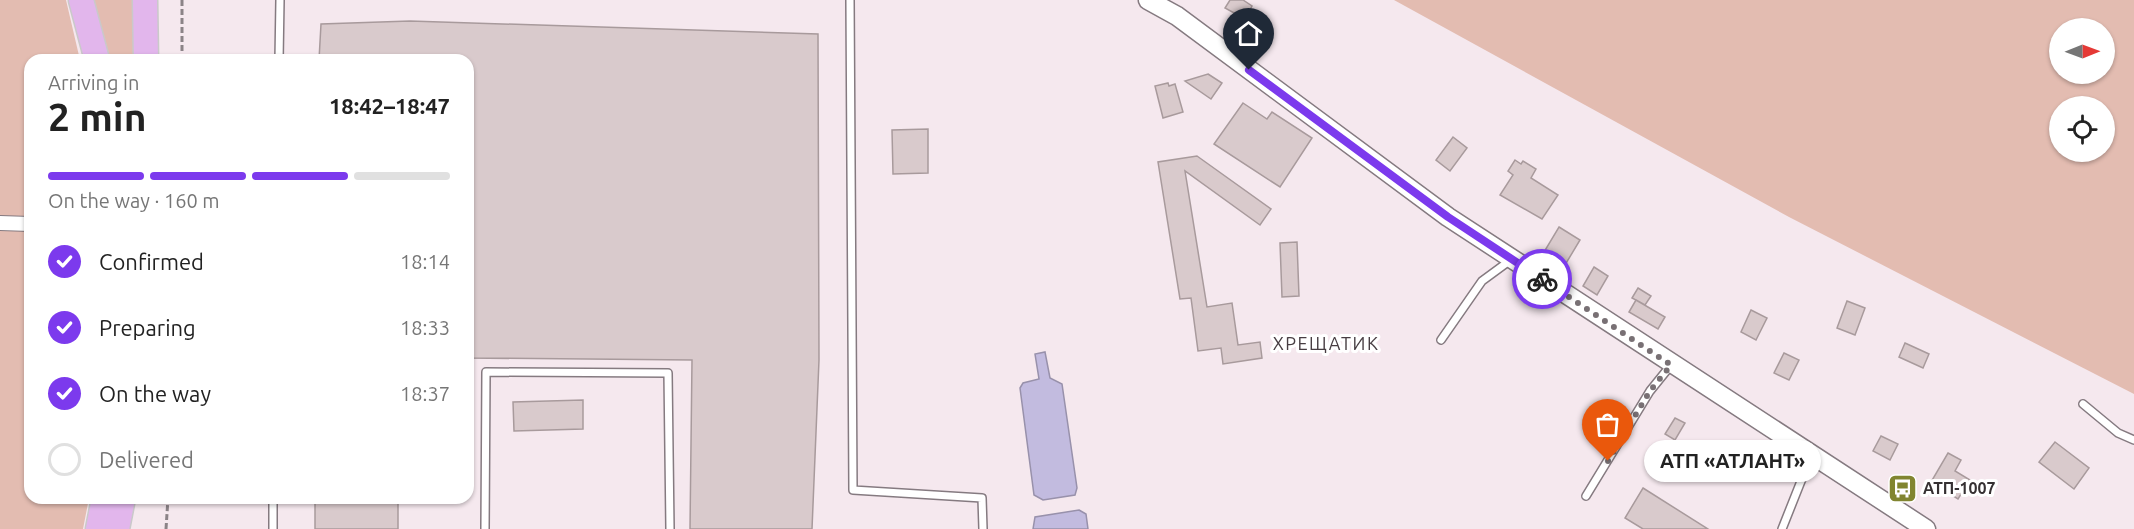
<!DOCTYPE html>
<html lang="en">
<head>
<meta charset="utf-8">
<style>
  body { margin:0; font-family:Ubuntu,sans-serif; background:#f2f2f2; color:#222; height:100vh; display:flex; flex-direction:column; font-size:22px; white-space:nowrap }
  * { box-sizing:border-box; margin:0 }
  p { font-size:20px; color:#767676 }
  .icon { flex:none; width:33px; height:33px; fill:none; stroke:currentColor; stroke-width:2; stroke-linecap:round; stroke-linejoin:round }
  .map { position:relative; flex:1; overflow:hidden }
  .panel { position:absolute; left:24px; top:54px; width:450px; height:450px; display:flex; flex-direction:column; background:#fff; border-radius:18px; box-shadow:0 2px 4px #0004 }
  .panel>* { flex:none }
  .needle { width:39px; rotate:89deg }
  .fabs { position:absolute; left:2049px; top:18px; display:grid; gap:12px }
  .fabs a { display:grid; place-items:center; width:66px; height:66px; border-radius:50%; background:#fff; box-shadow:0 2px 4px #0004; font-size:30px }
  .pin { position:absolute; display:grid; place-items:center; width:51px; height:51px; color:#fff; margin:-62px -26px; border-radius:50% 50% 50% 0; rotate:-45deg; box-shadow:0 0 6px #0007 }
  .pin .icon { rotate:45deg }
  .courier { position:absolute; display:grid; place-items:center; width:60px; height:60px; margin:-30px; border:4px solid #7c3aed; border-radius:50%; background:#fff; color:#222; box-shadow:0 2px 8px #0007 }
  .bubble { position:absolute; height:42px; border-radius:21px; background:#fff; box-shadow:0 2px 4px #0004; font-size:20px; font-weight:600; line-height:42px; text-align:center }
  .summary em { font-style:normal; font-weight:600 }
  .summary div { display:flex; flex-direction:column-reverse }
  .summary { display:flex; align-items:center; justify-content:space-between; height:102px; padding:0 24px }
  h1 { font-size:39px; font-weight:600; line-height:45px }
  .bar { display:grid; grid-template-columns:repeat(4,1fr); gap:9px 6px; align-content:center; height:72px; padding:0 24px }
  .bar i { height:8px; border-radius:4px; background:#e0e0e0 }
  .bar .selected { background:#7c3aed }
  .bar p { grid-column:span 4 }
  ol { padding:0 24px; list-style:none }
  li { display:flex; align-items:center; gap:18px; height:66px }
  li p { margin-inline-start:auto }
  li .icon { padding:6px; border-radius:50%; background:#7c3aed; color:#fff; stroke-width:4 }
  li:last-child { color:#767676 }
  li i { width:33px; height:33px; border:3px solid #e0e0e0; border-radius:50% }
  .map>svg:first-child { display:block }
  .green { fill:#e3bcb1; fill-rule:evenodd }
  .water { fill:#c2bbdf; stroke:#9891ab; stroke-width:1.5 }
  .building { fill:#d9cacc; stroke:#a89a9c; stroke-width:1.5 }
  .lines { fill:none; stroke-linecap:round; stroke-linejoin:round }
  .service-casing { stroke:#857a80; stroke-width:10 }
  .minor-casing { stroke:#857a80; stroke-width:16 }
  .tertiary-casing { stroke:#857a80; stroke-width:21 }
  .trunk-casing { stroke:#cac9ca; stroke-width:27 }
  .path { stroke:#8b8387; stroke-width:3; stroke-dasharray:6 3; stroke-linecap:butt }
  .service { stroke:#fff; stroke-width:7 }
  .minor { stroke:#fff; stroke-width:14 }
  .tertiary { stroke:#fff; stroke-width:18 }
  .trunk { stroke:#e2b6ec; stroke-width:24 }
  .done { stroke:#787074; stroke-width:6; stroke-dasharray:0 10.8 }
  .route { stroke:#7c3aed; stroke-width:8 }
  .labels { text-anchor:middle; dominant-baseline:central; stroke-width:6; stroke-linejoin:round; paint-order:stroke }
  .poi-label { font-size:16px; font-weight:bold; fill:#353032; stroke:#fff; text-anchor:start }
  .neighbourhood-label { font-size:18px; letter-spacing:1.5px; fill:#473d42; stroke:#fff }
</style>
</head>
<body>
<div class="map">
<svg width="2134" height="529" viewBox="0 0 2134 529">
  <rect width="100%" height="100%" fill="#f5e8ee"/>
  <g class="green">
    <polygon points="0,0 66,0 80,60 30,60 30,498 89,498 83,529 0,529"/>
    <polygon points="93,0 133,0 134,60 109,60"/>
    <path d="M 1394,0 L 2134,0 L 2134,394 L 1789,217 ZM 2060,28 L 2104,28 L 2104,74 L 2060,74 ZM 2104,106 L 2104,152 L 2060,152 L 2060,106 Z"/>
  </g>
  <g class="water">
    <polygon points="1045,352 1050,378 1062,384 1077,488 1075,495 1043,500 1034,495 1020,388 1023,383 1039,379 1035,354"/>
    <polygon points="1079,510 1086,514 1088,529 1033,529 1035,517"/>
  </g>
  <g class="building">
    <polygon points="1230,0 1243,0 1252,6 1245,19 1225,8"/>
    <polygon points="410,21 818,34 819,360 812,529 690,529 692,360 468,358 468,60 319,60 321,24"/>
    <polygon points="1208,74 1222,83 1211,99 1185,81"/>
    <polygon points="1168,83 1169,86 1175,84 1183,112 1163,118 1155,86"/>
    <polygon points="1243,103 1267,119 1272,112 1312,138 1280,187 1214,144"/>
    <polygon points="928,129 928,173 893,174 892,130"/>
    <polygon points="1453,137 1467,148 1450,171 1436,160"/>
    <polygon points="1197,156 1271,209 1260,225 1185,171 1207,307 1232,303 1238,345 1260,342 1262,358 1223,364 1221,348 1198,351 1191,298 1180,299 1158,162"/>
    <polygon points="1515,160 1521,164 1523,161 1536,169 1531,178 1558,195 1542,219 1500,195 1513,175 1508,171"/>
    <polygon points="1559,227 1580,240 1565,265 1544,252"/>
    <polygon points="1297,242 1299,296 1282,297 1280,243"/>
    <polygon points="1594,267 1608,276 1597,295 1583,286"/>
    <polygon points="1638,288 1651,296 1645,305 1636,300 1665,317 1658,329 1629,312 1636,300 1632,298"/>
    <polygon points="1847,301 1865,308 1855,335 1837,328"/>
    <polygon points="1751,310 1767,318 1756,340 1741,332"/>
    <polygon points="1905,343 1929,354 1923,368 1899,357"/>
    <polygon points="1784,353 1799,360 1789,380 1774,373"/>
    <polygon points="583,400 583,429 514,431 513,402"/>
    <polygon points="1675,418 1685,423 1675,440 1665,434"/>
    <polygon points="1881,436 1898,444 1890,460 1873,451"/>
    <polygon points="2055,442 2089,468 2074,489 2039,462"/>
    <polygon points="1948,453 1961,460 1955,471 1970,480 1958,499 1931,482"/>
    <polygon points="1643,488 1708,529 1643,529 1625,518"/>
    <rect x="315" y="498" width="83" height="31"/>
  </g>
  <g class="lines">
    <defs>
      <g id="service">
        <polyline points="850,0 853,490 982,498 983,529"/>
        <polyline points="279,60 280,0"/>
        <polyline points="1441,340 1482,281 1512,259"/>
        <polyline points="2083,404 2118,433 2134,440"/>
        <polyline points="1586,496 1650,391 1671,365"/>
        <polyline points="273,529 273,498"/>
        <polyline points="485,529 486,372 668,373 670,529"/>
        <polyline points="1782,529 1811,456"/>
      </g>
      <polyline id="minor" points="0,223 30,224"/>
      <polyline id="tertiary" points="1148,0 1177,16 1448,217 1926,529"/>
      <g id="trunk">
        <polyline points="81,0 97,60"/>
        <polyline points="145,0 146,60"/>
        <polyline points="98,529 104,498"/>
        <polyline points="117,529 123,498"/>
      </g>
    </defs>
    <use href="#service" class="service-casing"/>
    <use href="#minor" class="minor-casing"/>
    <use href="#tertiary" class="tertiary-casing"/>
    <use href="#trunk" class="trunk-casing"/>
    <g class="path">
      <polyline points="182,0 182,60"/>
      <polyline points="166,529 168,498"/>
    </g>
    <use href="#service" class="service"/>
    <use href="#minor" class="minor"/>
    <use href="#tertiary" class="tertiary"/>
    <use href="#trunk" class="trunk"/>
  </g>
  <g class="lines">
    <polyline class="done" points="1542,279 1671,365 1650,391 1608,461"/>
    <polyline class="route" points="1249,70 1448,217 1542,279"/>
  </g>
  <defs>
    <symbol id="bus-square" viewBox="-11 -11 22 22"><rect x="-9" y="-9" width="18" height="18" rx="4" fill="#818530" stroke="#fff"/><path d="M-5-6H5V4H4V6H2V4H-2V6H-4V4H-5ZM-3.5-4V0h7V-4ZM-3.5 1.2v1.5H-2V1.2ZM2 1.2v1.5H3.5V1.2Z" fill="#fff"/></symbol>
  </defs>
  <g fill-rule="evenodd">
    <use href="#bus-square" x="1886" y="472" width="33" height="33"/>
  </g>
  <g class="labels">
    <g class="poi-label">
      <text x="1923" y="488">АТП-1007</text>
    </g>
    <g class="neighbourhood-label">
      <text x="1326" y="343">ХРЕЩАТИК</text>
    </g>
  </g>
</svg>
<div class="fabs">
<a><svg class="needle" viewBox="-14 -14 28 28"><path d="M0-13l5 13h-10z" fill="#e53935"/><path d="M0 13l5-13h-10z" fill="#767676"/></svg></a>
<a><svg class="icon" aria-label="locate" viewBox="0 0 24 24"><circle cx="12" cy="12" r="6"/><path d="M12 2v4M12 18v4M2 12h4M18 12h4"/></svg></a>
</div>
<div class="pin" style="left:1608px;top:461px;background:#ea580c"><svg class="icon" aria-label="bag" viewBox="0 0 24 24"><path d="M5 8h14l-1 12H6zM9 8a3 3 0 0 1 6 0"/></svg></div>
<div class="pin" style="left:1249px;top:70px;background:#1f2937"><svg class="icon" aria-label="home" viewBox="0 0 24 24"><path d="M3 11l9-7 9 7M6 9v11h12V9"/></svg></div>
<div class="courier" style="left:1542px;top:279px"><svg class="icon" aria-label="bike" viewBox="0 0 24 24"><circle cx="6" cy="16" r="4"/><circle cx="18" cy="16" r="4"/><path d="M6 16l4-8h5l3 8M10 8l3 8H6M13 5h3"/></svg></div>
<div class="bubble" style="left:1644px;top:440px;width:177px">АТП «АТЛАНТ»</div>
<section class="panel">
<div class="summary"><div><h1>2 min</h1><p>Arriving in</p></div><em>18:42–18:47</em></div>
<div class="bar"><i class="selected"></i><i class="selected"></i><i class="selected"></i><i></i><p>On the way · 160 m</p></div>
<ol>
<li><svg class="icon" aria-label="check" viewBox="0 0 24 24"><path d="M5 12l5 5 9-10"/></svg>Confirmed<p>18:14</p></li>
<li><svg class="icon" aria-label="check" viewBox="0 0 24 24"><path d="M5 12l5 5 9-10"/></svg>Preparing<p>18:33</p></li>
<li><svg class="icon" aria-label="check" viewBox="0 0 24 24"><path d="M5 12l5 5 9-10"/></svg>On the way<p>18:37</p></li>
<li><i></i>Delivered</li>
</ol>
</section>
</div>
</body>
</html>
